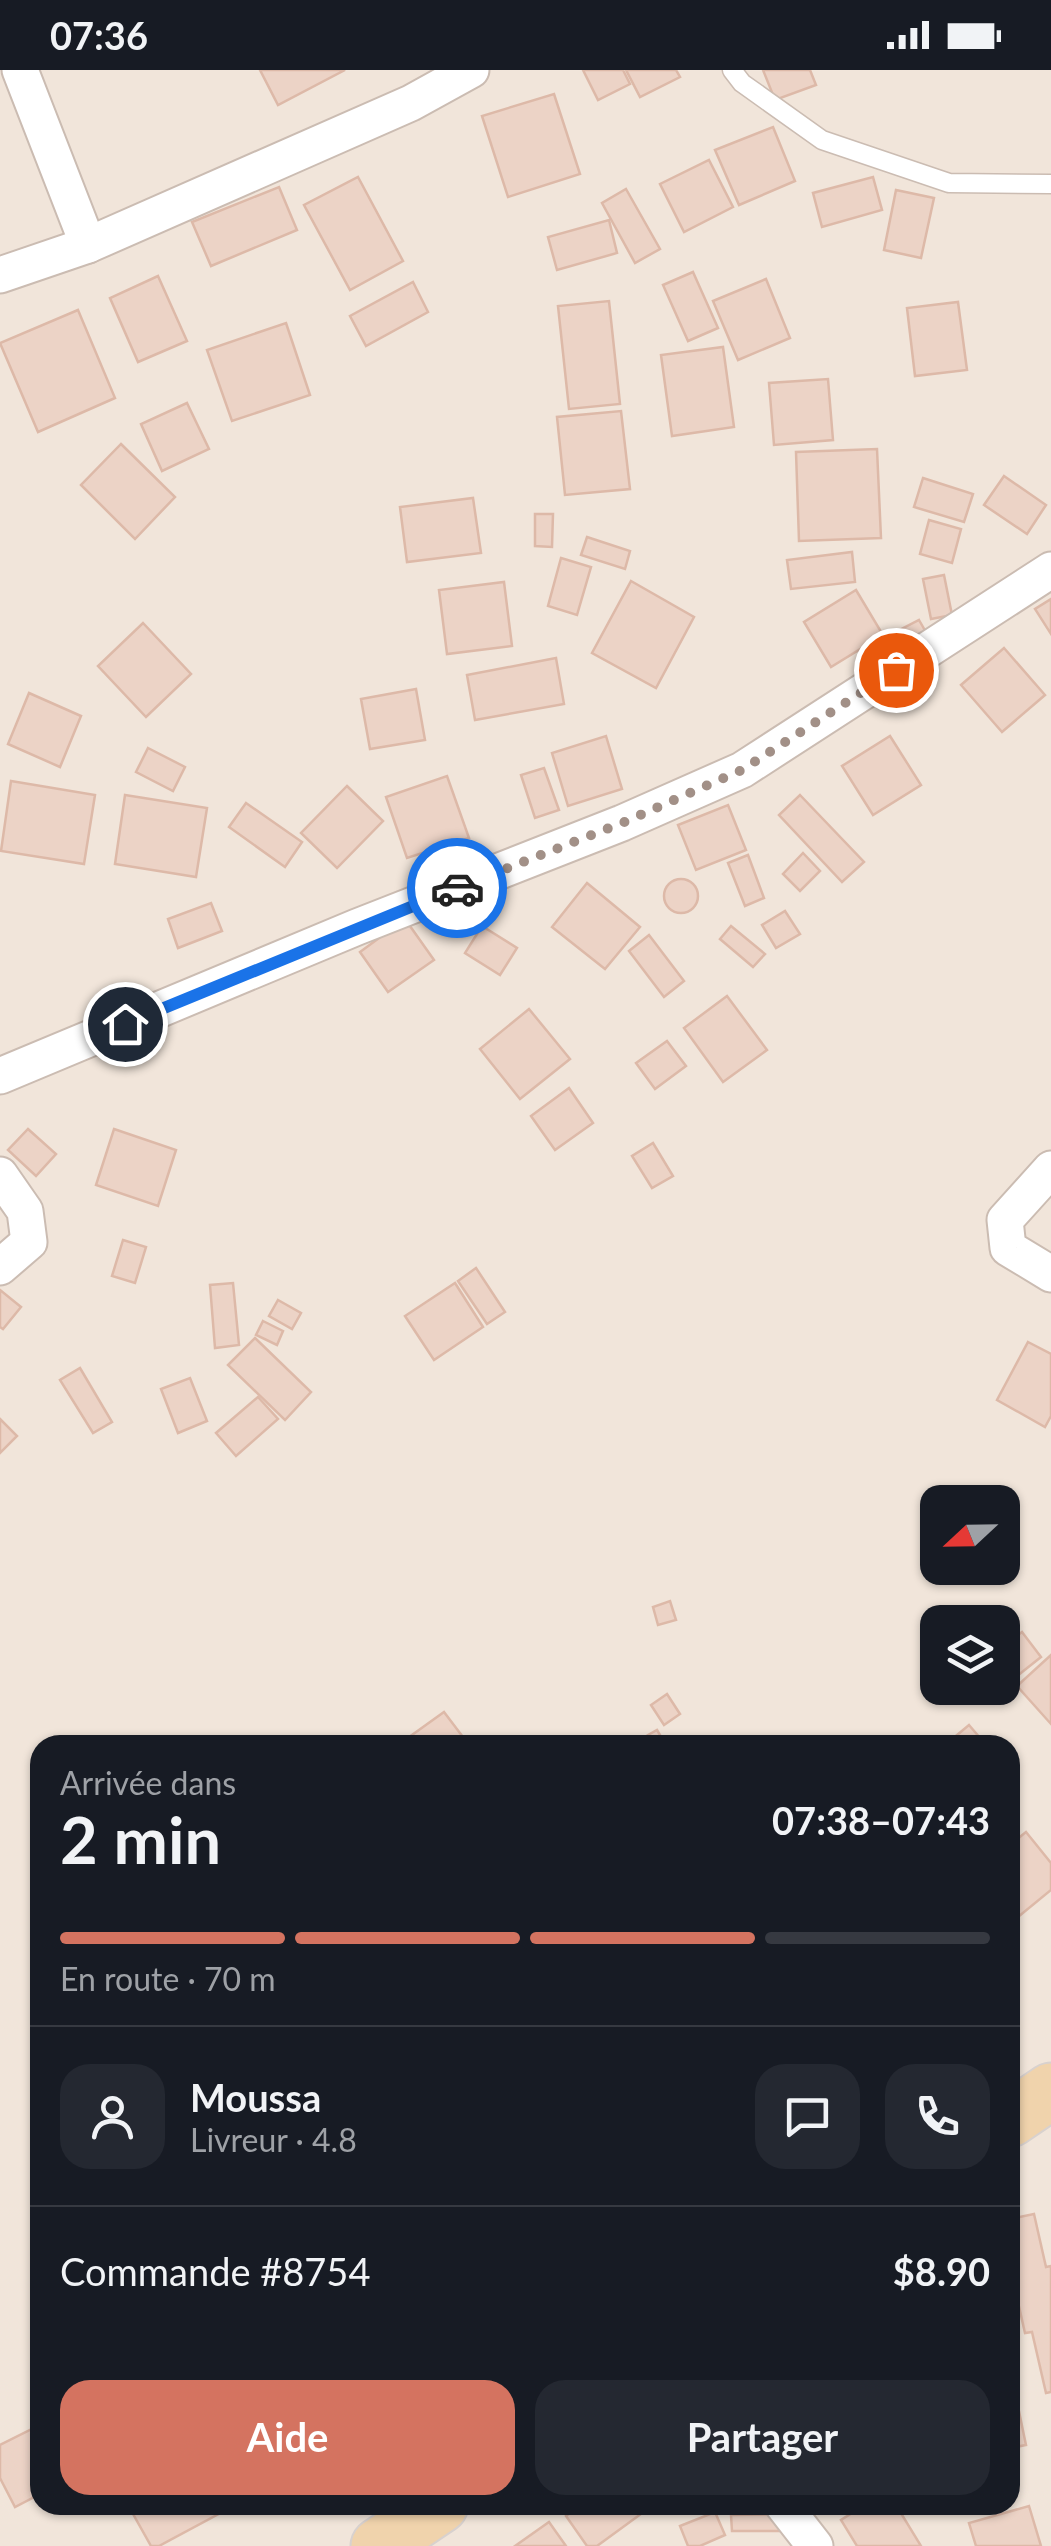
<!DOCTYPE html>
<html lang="fr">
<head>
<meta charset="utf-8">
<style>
  body { margin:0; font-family:Lato,sans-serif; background:#242831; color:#f1f3f6; height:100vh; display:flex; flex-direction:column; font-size:38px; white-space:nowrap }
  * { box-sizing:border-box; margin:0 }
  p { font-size:32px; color:#9ea1a6 }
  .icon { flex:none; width:55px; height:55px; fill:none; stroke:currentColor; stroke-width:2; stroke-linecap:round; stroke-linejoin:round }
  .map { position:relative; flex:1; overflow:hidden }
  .sheet { position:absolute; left:30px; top:1665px; width:990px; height:780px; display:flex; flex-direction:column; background:#171b24; border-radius:30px; box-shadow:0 2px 8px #0004 }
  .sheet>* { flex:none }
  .needle { width:65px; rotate:248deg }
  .controls { position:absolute; left:920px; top:1415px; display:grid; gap:20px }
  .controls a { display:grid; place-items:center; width:100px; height:100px; border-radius:20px; background:#171b24; box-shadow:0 2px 8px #0004; font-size:50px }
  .pin { position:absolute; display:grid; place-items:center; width:85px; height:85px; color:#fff; margin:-42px; border:5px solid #fff; border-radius:50%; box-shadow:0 2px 10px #0007 }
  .courier { position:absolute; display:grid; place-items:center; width:100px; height:100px; margin:-50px; border:8px solid #1a73e8; border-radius:50%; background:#fff; color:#222; box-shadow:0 2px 12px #0007 }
  .headline em { font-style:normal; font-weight:700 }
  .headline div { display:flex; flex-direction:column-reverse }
  .headline { display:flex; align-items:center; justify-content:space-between; height:170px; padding:0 30px }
  h1 { font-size:65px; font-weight:700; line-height:75px }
  .bar { display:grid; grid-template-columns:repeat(4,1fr); gap:15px 10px; align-content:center; height:120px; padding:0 30px }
  .bar i { height:12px; border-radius:8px; background:#363941 }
  .bar .current { background:#d47360 }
  .bar p { grid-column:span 4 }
  .line { display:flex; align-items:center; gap:25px; padding:0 30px; border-top:2px solid #363941 }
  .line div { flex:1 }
  .round { display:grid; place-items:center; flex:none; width:105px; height:105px; border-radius:30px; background:#242831 }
  .button { display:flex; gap:20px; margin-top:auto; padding:20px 30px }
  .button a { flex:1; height:115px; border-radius:30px; background:#d47360; color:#fff; font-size:40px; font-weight:700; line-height:115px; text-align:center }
  .button a+a { background:#242831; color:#f1f3f6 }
  .status { display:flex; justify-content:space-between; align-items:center; height:70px; padding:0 50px; background:#171b24; direction:ltr }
  .status svg { height:28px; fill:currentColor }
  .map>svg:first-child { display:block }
  .residential { fill:#f1e5da; fill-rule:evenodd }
  .building { fill:#ecd3c6; stroke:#ddb9a8; stroke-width:2.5 }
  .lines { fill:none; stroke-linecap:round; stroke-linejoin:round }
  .service-casing { stroke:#cbbcb2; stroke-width:21 }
  .minor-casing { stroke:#cbbcb2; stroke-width:39 }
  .primary-casing { stroke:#d8d1ce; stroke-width:59 }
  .service { stroke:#fff; stroke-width:18 }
  .minor { stroke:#fff; stroke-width:35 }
  .primary { stroke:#f0d3ac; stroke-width:55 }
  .done { stroke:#a29087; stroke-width:10; stroke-dasharray:0 18 }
  .route { stroke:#1a73e8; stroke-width:12 }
</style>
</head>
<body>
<div class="status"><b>07:36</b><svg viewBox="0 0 49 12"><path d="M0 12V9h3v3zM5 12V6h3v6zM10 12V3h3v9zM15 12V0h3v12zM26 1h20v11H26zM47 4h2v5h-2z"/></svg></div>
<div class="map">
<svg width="1051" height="2476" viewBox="0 0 1051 2476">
  <rect width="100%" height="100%" fill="#faf3eb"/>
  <path class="residential" d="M 0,0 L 1051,0 L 1051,2476 L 0,2476 ZM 938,1432 L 1002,1432 L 1002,1498 L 938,1498 ZM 938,1552 L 1002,1552 L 1002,1618 L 938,1618 ZM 40,1675 L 1010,1675 L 1010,2435 L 40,2435 Z"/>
  <g class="building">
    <polygon points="260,0 345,0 278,35"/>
    <polygon points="583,0 623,0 630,14 598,30"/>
    <polygon points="626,0 676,0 680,7 640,27"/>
    <polygon points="763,0 810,0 816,15 775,30"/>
    <polygon points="554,24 580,104 508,127 482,46"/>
    <polygon points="773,57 795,111 739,135 715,80"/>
    <polygon points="709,90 733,137 684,162 660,114"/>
    <polygon points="358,107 403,191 350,220 304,135"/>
    <polygon points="873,107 882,140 822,157 813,123"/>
    <polygon points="279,117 297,160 211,196 192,152"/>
    <polygon points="626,119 660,179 635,193 602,133"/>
    <polygon points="896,120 934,128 921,188 884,180"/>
    <polygon points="609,150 617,183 557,200 548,167"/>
    <polygon points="693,202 718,258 688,271 663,215"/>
    <polygon points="158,206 187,271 138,292 110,228"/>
    <polygon points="766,209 790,268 738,290 713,231"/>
    <polygon points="413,212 428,242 366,276 350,246"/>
    <polygon points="609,231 620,334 569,339 558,236"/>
    <polygon points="958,232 967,300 915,306 907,238"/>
    <polygon points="78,240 115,328 38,362 0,273"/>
    <polygon points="286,253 310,325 232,351 207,280"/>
    <polygon points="723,277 734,357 672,366 661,285"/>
    <polygon points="828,309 833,370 774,375 769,313"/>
    <polygon points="187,333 209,379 162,401 141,354"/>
    <polygon points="621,341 630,419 565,425 557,347"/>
    <polygon points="121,374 175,427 135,469 81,415"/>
    <polygon points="877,379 881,468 799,471 796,382"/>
    <polygon points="1004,406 1046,435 1027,464 984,435"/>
    <polygon points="923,408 973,424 964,452 914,437"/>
    <polygon points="473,428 481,483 407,492 400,437"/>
    <polygon points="535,444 553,444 552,477 535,476"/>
    <polygon points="929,450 961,459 952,493 920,484"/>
    <polygon points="587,467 630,481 625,499 581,485"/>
    <polygon points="852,482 855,512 791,519 787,490"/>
    <polygon points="561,488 591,497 577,545 548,536"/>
    <polygon points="944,505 952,545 931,549 923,509"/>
    <polygon points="631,511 694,547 656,618 592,583"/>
    <polygon points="504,512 512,576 447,584 439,520"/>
    <polygon points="856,520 883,565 831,597 804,552"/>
    <polygon points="1051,529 1051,564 1035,539"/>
    <polygon points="919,550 927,564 894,581 886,567"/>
    <polygon points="143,553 191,604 146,647 98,596"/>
    <polygon points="1004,578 1045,625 1002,662 961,615"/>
    <polygon points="556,588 564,634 475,650 467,605"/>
    <polygon points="416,619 425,670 370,679 361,629"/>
    <polygon points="29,623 81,646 60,697 8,674"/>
    <polygon points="606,666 622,719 568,736 552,683"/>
    <polygon points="890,666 921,715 873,745 842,696"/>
    <polygon points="148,678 185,697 173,721 136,702"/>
    <polygon points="544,698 559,740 535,748 521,705"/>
    <polygon points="447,706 469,768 407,788 386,727"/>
    <polygon points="11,711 95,725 84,794 1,781"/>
    <polygon points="347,716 383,751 337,798 301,763"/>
    <polygon points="125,725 207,738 196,807 115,794"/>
    <polygon points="800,725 864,792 842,812 779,745"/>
    <polygon points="246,733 302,772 285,797 229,757"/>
    <polygon points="728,735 746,780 696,800 678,755"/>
    <polygon points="803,783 820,801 800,821 783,804"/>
    <polygon points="748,785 764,828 745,836 728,793"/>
    <circle cx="681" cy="826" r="17"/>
    <polygon points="587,813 640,857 605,899 552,857"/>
    <polygon points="211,833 222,861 178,878 168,849"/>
    <polygon points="785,841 800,864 776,878 762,855"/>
    <polygon points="405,849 434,890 388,922 360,882"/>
    <polygon points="482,856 517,878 500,905 465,883"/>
    <polygon points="731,856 765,884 753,897 720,869"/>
    <polygon points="649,865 684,911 664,927 629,881"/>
    <polygon points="727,926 767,980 723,1012 684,958"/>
    <polygon points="529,939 570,989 520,1029 480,979"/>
    <polygon points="667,971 686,996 655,1019 636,993"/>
    <polygon points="569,1018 593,1053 555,1080 531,1046"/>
    <polygon points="28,1059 56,1084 36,1106 8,1080"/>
    <polygon points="114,1059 176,1080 158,1136 96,1115"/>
    <polygon points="653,1073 673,1106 652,1118 632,1086"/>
    <polygon points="123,1170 146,1177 135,1213 112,1206"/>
    <polygon points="476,1198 505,1242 487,1254 458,1211"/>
    <polygon points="233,1213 239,1275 215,1278 210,1215"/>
    <polygon points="455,1213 483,1257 434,1290 405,1246"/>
    <polygon points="0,1220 21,1237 3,1259 0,1257"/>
    <polygon points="278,1230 301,1243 292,1259 269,1246"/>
    <polygon points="263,1251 283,1261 277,1275 256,1265"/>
    <polygon points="255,1268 311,1322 285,1350 228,1295"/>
    <polygon points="1028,1272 1051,1284 1051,1346 1045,1357 997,1330"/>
    <polygon points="80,1298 112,1352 93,1363 60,1310"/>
    <polygon points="190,1308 207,1351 178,1363 161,1319"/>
    <polygon points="258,1327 278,1349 236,1386 216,1363"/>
    <polygon points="0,1349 17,1366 0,1383"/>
    <polygon points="670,1531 676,1550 658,1555 653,1537"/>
    <polygon points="1022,1562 1041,1587 1012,1610 1002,1597 1002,1577"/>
    <polygon points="1051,1585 1051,1654 1017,1616"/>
    <polygon points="667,1624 680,1644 664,1655 651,1635"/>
    <polygon points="444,1642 469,1675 398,1675"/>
    <polygon points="969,1655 986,1675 945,1675"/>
    <polygon points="657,1660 666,1675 633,1675 648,1665"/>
    <polygon points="1026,1762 1051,1793 1051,1820 1013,1851 1010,1848 1010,1775"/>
    <polygon points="1034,2144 1046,2197 1051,2196 1051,2322 1046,2323 1032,2262 1025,2263 1013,2210 1010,2210 1010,2149"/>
    <polygon points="1010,2298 1026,2375 1010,2378"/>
    <polygon points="36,2357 40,2365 40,2424 15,2437 0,2408 0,2375"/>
    <polygon points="128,2435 223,2435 226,2440 159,2476 151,2476"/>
    <polygon points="580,2435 641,2435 645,2441 597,2476 587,2476 566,2446"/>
    <polygon points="865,2435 896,2435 921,2476 857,2476 841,2450"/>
    <polygon points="1029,2436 1041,2476 976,2476 969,2453"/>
    <polygon points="715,2442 725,2465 700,2476 688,2476 680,2456"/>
    <polygon points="787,2444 787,2461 732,2461 731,2445"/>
    <polygon points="549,2452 566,2476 515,2476"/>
  </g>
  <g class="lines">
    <defs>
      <polyline id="service" points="732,0 742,13 822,70 949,113 1051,114"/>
      <g id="minor">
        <polyline points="20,0 88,175"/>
        <polyline points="0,205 88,175 411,33 471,0"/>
        <polyline points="0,1006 357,857 622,753 742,700 1051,500"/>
        <polyline points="1051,1099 1005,1150 1008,1178 1051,1204"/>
        <polyline points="0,1105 25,1141 29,1172 0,1197"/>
        <polyline points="783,2435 815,2476"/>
      </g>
      <g id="primary">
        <polyline points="1010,2049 1051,2021"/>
        <polyline points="379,2476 440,2435"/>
      </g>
    </defs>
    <use href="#service" class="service-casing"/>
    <use href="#minor" class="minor-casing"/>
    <use href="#primary" class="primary-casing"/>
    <use href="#service" class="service"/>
    <use href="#minor" class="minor"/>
    <use href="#primary" class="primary"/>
  </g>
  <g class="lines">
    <polyline class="done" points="457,818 622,753 742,700 896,600"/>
    <polyline class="route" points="125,954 457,818"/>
  </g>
</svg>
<div class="controls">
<a><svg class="needle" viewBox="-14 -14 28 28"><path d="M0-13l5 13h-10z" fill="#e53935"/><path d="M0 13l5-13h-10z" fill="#9ea1a6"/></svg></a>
<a><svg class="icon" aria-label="layers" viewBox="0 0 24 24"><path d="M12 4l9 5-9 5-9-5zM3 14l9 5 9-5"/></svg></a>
</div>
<div class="pin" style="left:896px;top:600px;background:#ea580c"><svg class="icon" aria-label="bag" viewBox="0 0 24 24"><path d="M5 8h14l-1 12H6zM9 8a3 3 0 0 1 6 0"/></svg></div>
<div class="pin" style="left:125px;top:954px;background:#1f2937"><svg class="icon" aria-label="home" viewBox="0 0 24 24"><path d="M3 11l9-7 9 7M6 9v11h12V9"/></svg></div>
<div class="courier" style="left:457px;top:818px"><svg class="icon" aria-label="car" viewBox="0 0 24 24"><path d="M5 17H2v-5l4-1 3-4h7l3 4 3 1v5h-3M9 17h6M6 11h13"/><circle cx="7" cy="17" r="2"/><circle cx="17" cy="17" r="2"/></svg></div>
<section class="sheet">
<div class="headline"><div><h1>2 min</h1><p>Arrivée dans</p></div><em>07:38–07:43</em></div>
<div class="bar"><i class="current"></i><i class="current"></i><i class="current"></i><i></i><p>En route · 70 m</p></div>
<div class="line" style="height:180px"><a class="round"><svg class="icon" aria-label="person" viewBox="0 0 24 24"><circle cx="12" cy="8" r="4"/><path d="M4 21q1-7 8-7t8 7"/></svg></a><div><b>Moussa</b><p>Livreur · 4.8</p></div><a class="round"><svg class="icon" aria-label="chat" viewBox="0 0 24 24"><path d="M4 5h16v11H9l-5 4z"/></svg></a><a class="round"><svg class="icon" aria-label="phone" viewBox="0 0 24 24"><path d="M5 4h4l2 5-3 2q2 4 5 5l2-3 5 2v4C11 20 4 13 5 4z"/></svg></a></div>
<div class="line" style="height:130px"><div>Commande #8754</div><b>$8.90</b></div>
<div class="button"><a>Aide</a><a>Partager</a></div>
</section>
</div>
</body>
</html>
